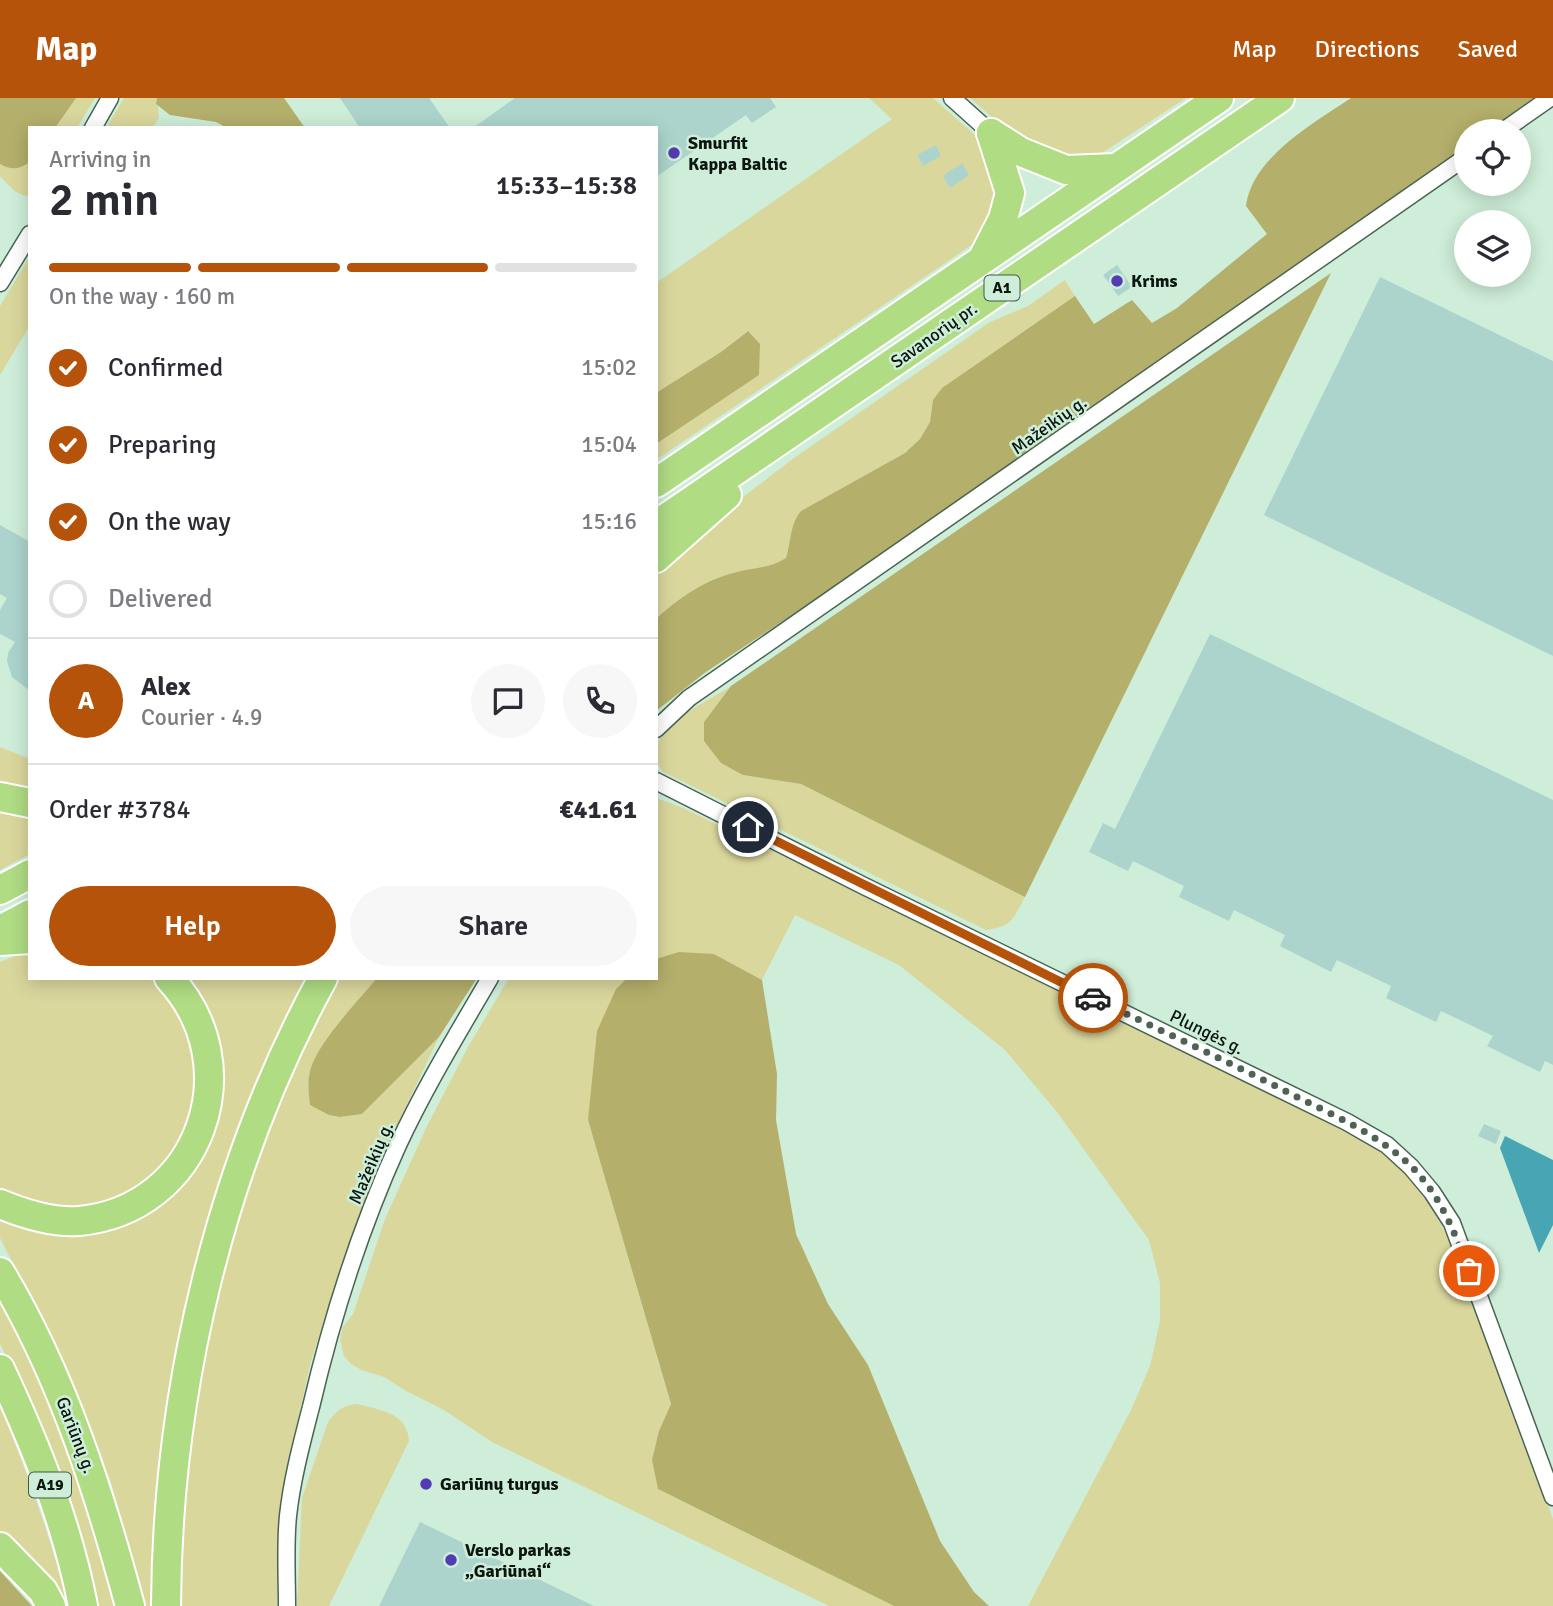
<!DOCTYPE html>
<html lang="en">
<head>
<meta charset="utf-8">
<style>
  body { margin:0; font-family:Signika,sans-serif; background:#f7f7f7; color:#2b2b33; height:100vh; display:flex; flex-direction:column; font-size:26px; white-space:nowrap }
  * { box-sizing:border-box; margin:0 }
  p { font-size:23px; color:#7c7c81 }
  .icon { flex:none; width:38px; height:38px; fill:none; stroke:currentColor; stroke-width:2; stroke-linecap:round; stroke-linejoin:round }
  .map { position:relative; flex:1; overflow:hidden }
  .drawer { position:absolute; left:28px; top:28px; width:630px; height:854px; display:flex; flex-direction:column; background:#fff; border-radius:0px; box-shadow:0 4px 18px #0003 }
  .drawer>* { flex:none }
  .fabs { position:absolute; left:1454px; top:21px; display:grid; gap:14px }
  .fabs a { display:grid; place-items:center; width:77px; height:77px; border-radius:50%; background:#fff; box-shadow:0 4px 18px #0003; font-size:35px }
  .pin { position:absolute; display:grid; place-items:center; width:60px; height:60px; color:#fff; margin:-30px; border:4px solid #fff; border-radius:50%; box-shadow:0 2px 7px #0007 }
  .courier { position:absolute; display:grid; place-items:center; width:70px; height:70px; margin:-35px; border:5px solid #b45309; border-radius:50%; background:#fff; color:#222; box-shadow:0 2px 9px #0007 }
  .headline em { font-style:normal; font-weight:600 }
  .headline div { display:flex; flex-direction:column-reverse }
  .headline { display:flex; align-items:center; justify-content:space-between; height:119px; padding:0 21px }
  h1 { font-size:46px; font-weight:600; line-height:52px }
  .bar { display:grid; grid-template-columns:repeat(4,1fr); gap:10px 7px; align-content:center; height:84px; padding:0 21px }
  .bar i { height:9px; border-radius:5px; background:#e1e1e2 }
  .bar .selected { background:#b45309 }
  .bar p { grid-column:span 4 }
  .line { display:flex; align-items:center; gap:18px; padding:0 21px; border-top:2px solid #e1e1e2 }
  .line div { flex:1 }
  .round { display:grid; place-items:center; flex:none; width:74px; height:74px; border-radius:37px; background:#f7f7f7 }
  ol { padding:0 21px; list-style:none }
  li { display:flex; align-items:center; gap:21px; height:77px }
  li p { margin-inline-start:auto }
  li .icon { padding:7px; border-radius:50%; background:#b45309; color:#fff; stroke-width:4 }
  li:last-child { color:#7c7c81 }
  li i { width:38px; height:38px; border:4px solid #e1e1e2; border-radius:50% }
  .action { display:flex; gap:14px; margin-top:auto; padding:14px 21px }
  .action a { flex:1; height:80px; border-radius:42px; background:#b45309; color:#fff; font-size:28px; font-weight:600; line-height:80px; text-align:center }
  .action a+a { background:#f7f7f7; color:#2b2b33 }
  header { display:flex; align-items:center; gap:42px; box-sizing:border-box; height:98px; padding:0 35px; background:#b45309; color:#fff }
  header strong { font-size:33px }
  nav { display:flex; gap:38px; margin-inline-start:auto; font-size:24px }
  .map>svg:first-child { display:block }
  .green { fill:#dad79d }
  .forest { fill:#b4af6b }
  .water { fill:#48a6b4 }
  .building { fill:#acd4cd }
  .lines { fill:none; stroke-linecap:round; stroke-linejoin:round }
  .minor-casing { stroke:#486553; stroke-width:19 }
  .trunk-casing { stroke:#fff; stroke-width:32 }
  .minor { stroke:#fff; stroke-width:16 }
  .trunk { stroke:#b0dc84; stroke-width:28 }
  .done { stroke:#4f6256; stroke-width:7; stroke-dasharray:0 12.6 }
  .route { stroke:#b45309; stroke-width:9 }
  .poi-dot { fill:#523bb3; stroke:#ceeed9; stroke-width:2.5 }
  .labels { text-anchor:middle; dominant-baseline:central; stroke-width:5; stroke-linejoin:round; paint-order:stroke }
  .shield { fill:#ceeed9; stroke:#45574c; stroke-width:2 }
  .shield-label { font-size:16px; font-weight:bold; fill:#0a160f }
  .poi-label { font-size:18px; font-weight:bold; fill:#0a160f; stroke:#ceeed9; text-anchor:start }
  .street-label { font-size:18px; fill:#0a160f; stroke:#ceeed9 }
</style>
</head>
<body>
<header>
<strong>Map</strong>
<nav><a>Map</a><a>Directions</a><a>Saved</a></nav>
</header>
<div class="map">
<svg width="1553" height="1508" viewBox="0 0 1553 1508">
  <rect width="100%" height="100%" fill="#ceeed9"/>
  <g class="green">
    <polygon points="76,0 95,0 77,30 55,30"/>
    <polygon points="124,0 157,0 159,20 152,30 106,30"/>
    <polygon points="869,0 933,0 983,44 1002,93 991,127 975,144 960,155 656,362 656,346 758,277 747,233 721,254 656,295 656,185 892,21"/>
    <polygon points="970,0 1186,0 1090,63 1026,49"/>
    <path d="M 30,64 L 30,98 C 16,98 9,87 0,78 L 0,66 C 12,73 19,71 30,64 Z"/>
    <polygon points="30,158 30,227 0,277 0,208"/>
    <path d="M 1065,182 L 1075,198 L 942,290 L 933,303 L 930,324 L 920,341 L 905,355 L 801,413 L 792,433 L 786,460 C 770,471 751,470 733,475 C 705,482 677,501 656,521 L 656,471 L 709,425 L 794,360 L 990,224 L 1028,208 Z"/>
    <path d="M 731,588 L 704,624 L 743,677 L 801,686 L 1025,799 C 1013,821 1012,829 986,832 L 663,674 C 634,634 704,606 731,588 Z"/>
    <polygon points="0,649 30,661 30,697 0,691"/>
    <polygon points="656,700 681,709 1292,1004 1376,1050 1406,1075 1427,1102 1445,1134 1462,1168 1553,1421 1553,1508 1028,1508 1131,1312 1150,1268 1160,1223 1160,1185 1149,1142 1057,1014 1005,952 899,867 795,817 762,882 714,856 656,861"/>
    <polygon points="0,708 30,713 30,756 0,772"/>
    <polygon points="30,852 30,880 158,880 174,898 202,960 192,1032 148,1087 116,1104 81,1114 45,1112 0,1097 0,864"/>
    <polygon points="181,880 311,880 225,1079 160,1508 143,1508 111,1385 50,1237 0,1140 0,1113 55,1129 195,1068 209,1044 219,1018 223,994 224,972 217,940 204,910"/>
    <path d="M 331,880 L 377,880 C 350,913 312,946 308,990 L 329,1017 L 340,1019 L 362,1016 L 439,939 L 382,1059 L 348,1150 L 311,1263 L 291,1353 L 280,1418 L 277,1508 L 175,1508 L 193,1282 L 250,1068 Z"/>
    <polygon points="509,880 627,880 616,891 588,1022 671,1307 659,1333 658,1391 894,1508 829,1508 492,1344 444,1312 406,1293 384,1279 361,1272 350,1265 344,1258 340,1241 343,1229 353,1216 385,1121 427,1028 468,949"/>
    <polygon points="0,1198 16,1229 75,1365 117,1508 96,1508 15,1275 0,1246"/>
    <path d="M 357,1306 C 380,1312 407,1314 409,1343 L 329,1508 L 297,1508 L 302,1400 L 328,1324 C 336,1313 343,1307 357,1306 Z"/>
    <path d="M 0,1308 C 25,1369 48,1431 65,1496 L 64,1500 L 59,1502 L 0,1443 Z"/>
  </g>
  <g class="forest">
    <path d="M 0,0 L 76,0 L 55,30 L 30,30 L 30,64 C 19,71 12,73 0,66 Z"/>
    <polygon points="157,0 284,0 305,30 227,30 216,24 170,17 156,6"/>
    <path d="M 1351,0 L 1539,0 L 1492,33 L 1466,33 L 1466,51 L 1167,256 L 947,414 L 706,574 L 656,613 L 656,521 C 677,501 705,482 733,475 C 751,470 769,471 786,460 C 791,444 790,426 801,413 L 905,355 L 920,341 L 930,324 L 933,302 L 942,290 L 1075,198 L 1094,226 L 1132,202 L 1152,225 L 1177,210 L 1267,136 L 1246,108 C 1252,59 1314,25 1351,0 Z"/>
    <polygon points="1331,175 1025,799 801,686 743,677 721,665 704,643 704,624 731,588"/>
    <polygon points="748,233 760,246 759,277 656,346 656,295 721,254"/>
    <polygon points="679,854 714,856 762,882 777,976 776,1022 796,1136 828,1206 868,1267 940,1443 974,1494 989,1508 894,1508 658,1391 652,1362 659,1333 671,1306 588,1022 597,933 616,891 627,880 656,880 656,861"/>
    <path d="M 377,880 L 477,880 L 439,939 L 362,1016 L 340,1019 L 329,1017 L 310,1007 C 309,996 307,985 310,974 C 316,946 358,903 377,880 Z"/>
    <polygon points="0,1473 32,1508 0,1508"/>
  </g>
  <polygon class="water" points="1505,1038 1553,1062 1553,1127 1539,1155 1500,1050"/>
  <g class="building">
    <polygon points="340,0 429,0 450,30 360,30"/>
    <polygon points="515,0 770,0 776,9 752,25 746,17 656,79 656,30 473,30"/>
    <polygon points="936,47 941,58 923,68 917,57"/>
    <polygon points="962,65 969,77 950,90 943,78"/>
    <polygon points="1117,167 1132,189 1118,198 1103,177"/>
    <polygon points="1380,179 1553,263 1553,558 1264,417"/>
    <polygon points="0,427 30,444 30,593 12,579 7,563 8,555 15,544 0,536 0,512 7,500 0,496"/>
    <polygon points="1210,536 1553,702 1553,967 1545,963 1540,974 1487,948 1493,938 1441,913 1436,924 1386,900 1391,888 1337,862 1331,874 1280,848 1285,837 1234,812 1229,823 1179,799 1184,788 1133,763 1128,773 1089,754 1103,725 1115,731"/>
    <polygon points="1484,1026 1501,1033 1496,1046 1478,1038"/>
    <polygon points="420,1424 594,1508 379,1508"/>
  </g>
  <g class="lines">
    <defs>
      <g id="minor">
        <polyline points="952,0 991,35"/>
        <polyline points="93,30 110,0"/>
        <polyline points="1503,33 1550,0"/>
        <polyline points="0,185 30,136"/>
        <polyline points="656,631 689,600 1466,59"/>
        <polyline points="656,683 864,788 1347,1024 1387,1047 1411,1069 1432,1094 1452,1125 1553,1399"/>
        <path d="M 287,1508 C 287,1478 285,1447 288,1418 C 292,1381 302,1344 311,1309 C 332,1219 360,1131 398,1047 C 425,989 458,935 490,880"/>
      </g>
      <g id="trunk">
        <polyline points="991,35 1021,54 1066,72 1116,70"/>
        <polyline points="983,160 1003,121 1010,95 991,35"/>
        <polyline points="656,385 1219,0"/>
        <polyline points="656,427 1280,0"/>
        <polyline points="656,460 727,397"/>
        <polyline points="0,699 30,705"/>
        <polyline points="0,792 30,776"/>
        <polyline points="0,832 30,816"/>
        <polyline points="0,843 30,841"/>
        <path d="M 0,1106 C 24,1116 52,1125 79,1123 C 200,1112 251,968 169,880"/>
        <path d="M 0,1174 C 62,1277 99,1393 130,1508"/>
        <path d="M 0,1271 C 36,1348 67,1425 83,1508"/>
        <polyline points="0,1449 43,1493 51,1508"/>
        <path d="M 166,1508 C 167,1294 220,1068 323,880"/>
      </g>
    </defs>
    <use href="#minor" class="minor-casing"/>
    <use href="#trunk" class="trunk-casing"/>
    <use href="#minor" class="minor"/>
    <use href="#trunk" class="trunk"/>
  </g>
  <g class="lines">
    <path class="done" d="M 1093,900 C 1160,932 1229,964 1295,998 C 1335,1018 1377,1036 1410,1067 C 1440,1096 1455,1135 1469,1173"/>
    <polyline class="route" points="748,729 1093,900"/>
  </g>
  <g class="poi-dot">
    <circle cx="674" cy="55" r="7"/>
    <circle cx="1117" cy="183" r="7"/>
    <circle cx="426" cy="1386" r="7"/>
    <circle cx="451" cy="1462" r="7"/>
  </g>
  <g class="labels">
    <g class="shield">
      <rect x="984.5" y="177.5" width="35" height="25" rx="5"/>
      <rect x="29" y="1374.5" width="42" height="25" rx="5"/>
    </g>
    <g class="shield-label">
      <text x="1002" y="190">A1</text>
      <text x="50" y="1387">A19</text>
    </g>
    <g class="poi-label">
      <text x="688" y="45">Smurfit<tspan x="688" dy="21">Kappa Baltic</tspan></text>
      <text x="1131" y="183">Krims</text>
      <text x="440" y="1386">Gariūnų turgus</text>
      <text x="465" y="1452">Verslo parkas<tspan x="465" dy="21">„Gariūnai“</tspan></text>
    </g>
    <g class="street-label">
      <text transform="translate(934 237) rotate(-35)">Savanorių pr.</text>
      <text transform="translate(1049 327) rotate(-35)">Mažeikių g.</text>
      <text transform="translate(1207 934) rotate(26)">Plungės g.</text>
      <text transform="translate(371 1065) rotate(-67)">Mažeikių g.</text>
      <text transform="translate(76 1337) rotate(69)">Gariūnų g.</text>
    </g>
  </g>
</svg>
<div class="fabs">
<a><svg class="icon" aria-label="locate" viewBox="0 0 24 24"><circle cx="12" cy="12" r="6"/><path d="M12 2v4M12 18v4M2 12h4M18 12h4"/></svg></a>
<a><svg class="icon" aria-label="layers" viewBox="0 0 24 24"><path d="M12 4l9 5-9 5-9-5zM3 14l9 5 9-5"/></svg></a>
</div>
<div class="pin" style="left:1469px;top:1173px;background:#ea580c"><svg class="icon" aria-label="bag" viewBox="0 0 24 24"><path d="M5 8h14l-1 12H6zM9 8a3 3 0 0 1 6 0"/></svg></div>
<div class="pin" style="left:748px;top:729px;background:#1f2937"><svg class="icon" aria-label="home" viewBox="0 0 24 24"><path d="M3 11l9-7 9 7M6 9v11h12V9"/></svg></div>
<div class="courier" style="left:1093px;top:900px"><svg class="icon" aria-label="car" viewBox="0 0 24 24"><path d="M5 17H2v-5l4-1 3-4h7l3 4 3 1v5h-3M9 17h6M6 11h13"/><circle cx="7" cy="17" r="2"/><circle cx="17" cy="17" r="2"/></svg></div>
<section class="drawer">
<div class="headline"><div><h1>2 min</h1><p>Arriving in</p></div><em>15:33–15:38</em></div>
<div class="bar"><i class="selected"></i><i class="selected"></i><i class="selected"></i><i></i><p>On the way · 160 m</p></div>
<ol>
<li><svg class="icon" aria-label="check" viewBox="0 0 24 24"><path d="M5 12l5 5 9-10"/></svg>Confirmed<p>15:02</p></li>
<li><svg class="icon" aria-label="check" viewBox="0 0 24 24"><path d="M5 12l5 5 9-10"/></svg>Preparing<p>15:04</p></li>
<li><svg class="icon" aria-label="check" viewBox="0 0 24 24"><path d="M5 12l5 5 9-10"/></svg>On the way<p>15:16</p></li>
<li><i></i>Delivered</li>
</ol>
<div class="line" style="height:126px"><b class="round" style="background:#b45309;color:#fff">A</b><div><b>Alex</b><p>Courier · 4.9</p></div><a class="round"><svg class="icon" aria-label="chat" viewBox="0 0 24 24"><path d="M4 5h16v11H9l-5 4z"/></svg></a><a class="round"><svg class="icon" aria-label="phone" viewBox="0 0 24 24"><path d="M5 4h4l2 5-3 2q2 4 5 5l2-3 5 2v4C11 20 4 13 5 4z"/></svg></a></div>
<div class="line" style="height:91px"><div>Order #3784</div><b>€41.61</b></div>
<div class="action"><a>Help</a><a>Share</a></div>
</section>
</div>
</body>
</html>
